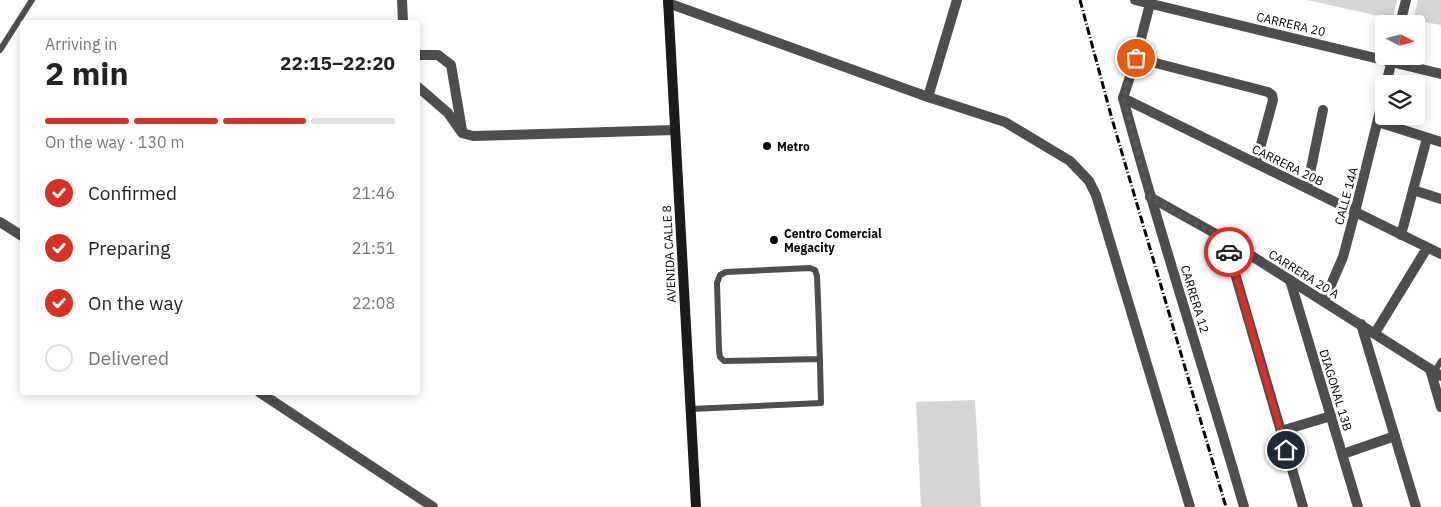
<!DOCTYPE html>
<html lang="en">
<head>
<meta charset="utf-8">
<style>
  body { margin:0; font-family:"IBM Plex Sans",sans-serif; background:#f6f6f6; color:#222; height:100vh; display:flex; flex-direction:column; font-size:19px; white-space:nowrap }
  * { box-sizing:border-box; margin:0 }
  p { font-size:16px; color:#767676 }
  .icon { flex:none; width:28px; height:28px; fill:none; stroke:currentColor; stroke-width:2; stroke-linecap:round; stroke-linejoin:round }
  .map { position:relative; flex:1; overflow:hidden }
  .drawer { position:absolute; left:20px; top:20px; width:400px; height:375px; display:flex; flex-direction:column; background:#fff; border-radius:5px; box-shadow:0 2px 12px #0003 }
  .drawer>* { flex:none }
  .needle { width:32px; rotate:96deg }
  .buttons { position:absolute; left:1375px; top:15px; display:grid; gap:10px }
  .buttons a { display:grid; place-items:center; width:50px; height:50px; border-radius:5px; background:#fff; box-shadow:0 2px 12px #0003; font-size:25px }
  .pin { position:absolute; display:grid; place-items:center; width:42px; height:42px; color:#fff; margin:-21px; border:2px solid #fff; border-radius:50%; box-shadow:0 1px 5px #0007 }
  .courier { position:absolute; display:grid; place-items:center; width:50px; height:50px; margin:-25px; border:4px solid #d93025; border-radius:50%; background:#fff; color:#222; box-shadow:0 1px 6px #0007 }
  .headline em { font-style:normal; font-weight:700 }
  .headline div { display:flex; flex-direction:column-reverse }
  .headline { display:flex; align-items:center; justify-content:space-between; height:85px; padding:0 25px }
  h1 { font-size:32px; font-weight:700; line-height:38px }
  .bar { display:grid; grid-template-columns:repeat(4,1fr); gap:8px 5px; align-content:center; height:60px; padding:0 25px }
  .bar i { height:6px; border-radius:4px; background:#e0e0e0 }
  .bar .on { background:#d93025 }
  .bar p { grid-column:span 4 }
  ol { padding:0 25px; list-style:none }
  li { display:flex; align-items:center; gap:15px; height:55px }
  li p { margin-inline-start:auto }
  li .icon { padding:5px; border-radius:50%; background:#d93025; color:#fff; stroke-width:4 }
  li:last-child { color:#767676 }
  li i { width:28px; height:28px; border:2px solid #e0e0e0; border-radius:50% }
  .map>svg:first-child { display:block }
  .green { fill:#d5d5d5 }
  .lines { fill:none; stroke-linecap:round; stroke-linejoin:round }
  .service { stroke:#4e4e4e; stroke-width:6 }
  .minor { stroke:#4e4e4e; stroke-width:10 }
  .secondary { stroke:#1b1b1b; stroke-width:10 }
  .rail { stroke:#000; stroke-width:3; stroke-dasharray:8 2.5 1 2.5; stroke-linecap:butt }
  .done { stroke:#595959; stroke-width:5; stroke-dasharray:0 9 }
  .route { stroke:#d93025; stroke-width:6 }
  .poi-dot { fill:#000; stroke:#fff; stroke-width:2 }
  .labels { text-anchor:middle; dominant-baseline:central; stroke-width:5; stroke-linejoin:round; paint-order:stroke }
  .street-label { font-size:12px; fill:#000; stroke:#fff }
  .poi-label { font-size:12px; font-weight:bold; fill:#000; stroke:#fff; text-anchor:start }
</style>
</head>
<body>
<div class="map">
<svg width="1441" height="507" viewBox="0 0 1441 507">
  <rect width="100%" height="100%" fill="#fff"/>
  <g class="green">
    <polygon points="1307,0 1397,0 1393,19"/>
    <polygon points="1418,0 1441,0 1441,25 1413,20"/>
    <polygon points="975,400 981,507 921,507 916,402"/>
  </g>
  <g class="lines">
    <g class="service">
      <polyline points="0,50 32,0"/>
      <polyline points="1434,372 1441,361"/>
      <path d="M 691,409 L 821,403 C 820,361 819,319 817,276 L 815,270 L 810,268 L 726,272 L 720,275 L 717,283 L 719,350 L 720,357 L 724,361 L 820,359"/>
    </g>
    <g class="minor">
      <polyline points="402,0 403,22"/>
      <polyline points="1135,0 1441,74"/>
      <polyline points="668,3 928,97 1005,122 1070,161 1089,181 1096,195 1190,507"/>
      <polyline points="1400,24 1406,0"/>
      <polyline points="418,55 438,55 451,65 462,130"/>
      <polyline points="1136,58 1268,92 1272,95 1273,100 1256,163"/>
      <polyline points="1386,84 1393,56"/>
      <polyline points="418,87 448,113 462,133 473,136 675,130"/>
      <polyline points="928,97 957,0"/>
      <path d="M 1123,98 C 1160,236 1205,371 1244,507"/>
      <polyline points="1123,98 1441,254"/>
      <polyline points="1123,98 1136,58 1151,0"/>
      <polyline points="1378,122 1441,142"/>
      <polyline points="1307,188 1323,110"/>
      <polyline points="1413,190 1441,199"/>
      <polyline points="1150,197 1225,239 1441,376"/>
      <polyline points="0,222 22,236"/>
      <polyline points="1401,235 1427,138"/>
      <polyline points="1225,239 1303,507"/>
      <polyline points="1290,280 1358,507"/>
      <polyline points="1324,301 1343,257 1355,212 1384,95"/>
      <polyline points="1361,324 1416,507"/>
      <polyline points="1375,333 1427,248"/>
      <polyline points="1430,369 1441,407"/>
      <polyline points="259,392 433,507"/>
      <polyline points="1281,431 1331,416"/>
      <polyline points="1343,454 1395,436"/>
    </g>
    <polyline class="secondary" points="668,0 696,507"/>
    <polyline class="rail" points="1080,0 1112,119 1226,507"/>
  </g>
  <g class="lines">
    <polyline class="done" points="1136,58 1123,98 1150,198 1225,239 1229,252"/>
    <polyline class="route" points="1229,252 1286,450"/>
  </g>
  <g class="poi-dot">
    <circle cx="767" cy="146" r="5"/>
    <circle cx="774" cy="240" r="5"/>
  </g>
  <g class="labels">
    <g class="street-label">
      <text transform="translate(1291 24) rotate(13)">CARRERA 20</text>
      <text transform="translate(1288 165) rotate(26)">CARRERA 20B</text>
      <text transform="translate(1346 196) rotate(-75)">CALLE 14A</text>
      <text transform="translate(669 254) rotate(-93)">AVENIDA CALLE 8</text>
      <text transform="translate(1304 274) rotate(32)">CARRERA 20 A</text>
      <text transform="translate(1195 299) rotate(73)">CARRERA 12</text>
      <text transform="translate(1336 390) rotate(73)">DIAGONAL 13B</text>
    </g>
    <g class="poi-label">
      <text x="777" y="146">Metro</text>
      <text x="784" y="233">Centro Comercial<tspan x="784" dy="14">Megacity</tspan></text>
    </g>
  </g>
</svg>
<div class="buttons">
<a><svg class="needle" viewBox="-14 -14 28 28"><path d="M0-13l5 13h-10z" fill="#e53935"/><path d="M0 13l5-13h-10z" fill="#767676"/></svg></a>
<a><svg class="icon" aria-label="layers" viewBox="0 0 24 24"><path d="M12 4l9 5-9 5-9-5zM3 14l9 5 9-5"/></svg></a>
</div>
<div class="pin" style="left:1136px;top:58px;background:#ea580c"><svg class="icon" aria-label="bag" viewBox="0 0 24 24"><path d="M5 8h14l-1 12H6zM9 8a3 3 0 0 1 6 0"/></svg></div>
<div class="pin" style="left:1286px;top:450px;background:#1f2937"><svg class="icon" aria-label="home" viewBox="0 0 24 24"><path d="M3 11l9-7 9 7M6 9v11h12V9"/></svg></div>
<div class="courier" style="left:1229px;top:252px"><svg class="icon" aria-label="car" viewBox="0 0 24 24"><path d="M5 17H2v-5l4-1 3-4h7l3 4 3 1v5h-3M9 17h6M6 11h13"/><circle cx="7" cy="17" r="2"/><circle cx="17" cy="17" r="2"/></svg></div>
<section class="drawer">
<div class="headline"><div><h1>2 min</h1><p>Arriving in</p></div><em>22:15–22:20</em></div>
<div class="bar"><i class="on"></i><i class="on"></i><i class="on"></i><i></i><p>On the way · 130 m</p></div>
<ol>
<li><svg class="icon" aria-label="check" viewBox="0 0 24 24"><path d="M5 12l5 5 9-10"/></svg>Confirmed<p>21:46</p></li>
<li><svg class="icon" aria-label="check" viewBox="0 0 24 24"><path d="M5 12l5 5 9-10"/></svg>Preparing<p>21:51</p></li>
<li><svg class="icon" aria-label="check" viewBox="0 0 24 24"><path d="M5 12l5 5 9-10"/></svg>On the way<p>22:08</p></li>
<li><i></i>Delivered</li>
</ol>
</section>
</div>
</body>
</html>
